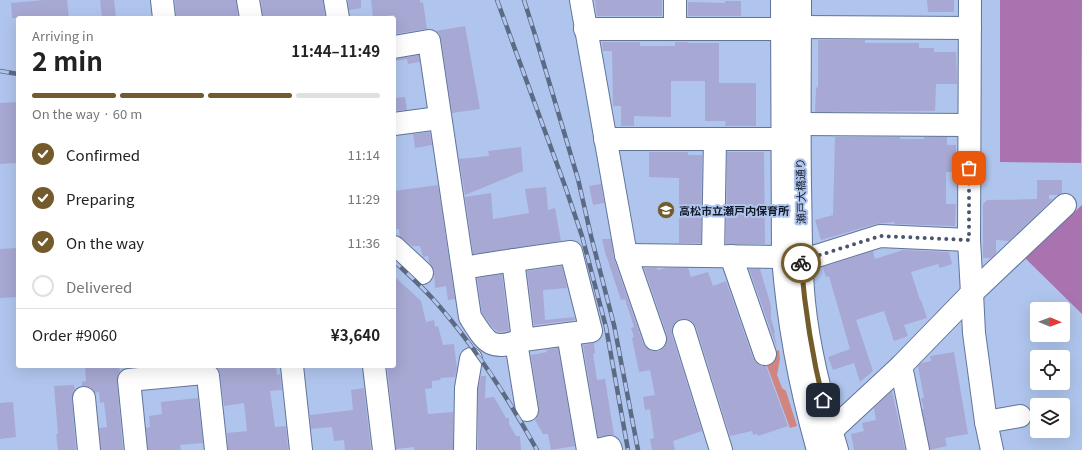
<!DOCTYPE html>
<html lang="en">
<head>
<meta charset="utf-8">
<style>
  body { margin:0; font-family:Georgia,"Noto Sans JP",serif; background:#f6f6f6; color:#222; height:100vh; display:flex; flex-direction:column; font-size:15px; white-space:nowrap }
  * { box-sizing:border-box; margin:0 }
  p { font-size:13px; color:#767676 }
  .icon { flex:none; width:22px; height:22px; fill:none; stroke:currentColor; stroke-width:2; stroke-linecap:round; stroke-linejoin:round }
  .map { position:relative; flex:1; overflow:hidden }
  .drawer { position:absolute; left:16px; top:16px; width:380px; height:352px; display:flex; flex-direction:column; background:#fff; border-radius:4px; box-shadow:0 4px 16px #0002 }
  .drawer>* { flex:none }
  .needle { width:26px; rotate:91deg }
  .buttons { position:absolute; left:1030px; top:302px; display:grid; gap:8px }
  .buttons a { display:grid; place-items:center; width:40px; height:40px; border-radius:4px; background:#fff; box-shadow:0 4px 16px #0002; font-size:20px }
  .pin { position:absolute; display:grid; place-items:center; width:34px; height:34px; color:#fff; margin:-17px; border-radius:8px; box-shadow:0 2px 6px #0006 }
  .courier { position:absolute; display:grid; place-items:center; width:40px; height:40px; margin:-20px; border:3px solid #735b2c; border-radius:50%; background:#fff; color:#222; box-shadow:0 1px 5px #0007 }
  .summary em { font-style:normal; font-weight:700 }
  .summary div { display:flex; flex-direction:column-reverse }
  .summary { display:flex; align-items:center; justify-content:space-between; height:68px; padding:0 16px }
  h1 { font-size:26px; font-weight:700; line-height:30px }
  .bar { display:grid; grid-template-columns:repeat(4,1fr); gap:6px 4px; align-content:center; height:48px; padding:0 16px }
  .bar i { height:5px; border-radius:3px; background:#e0e0e0 }
  .bar .active { background:#735b2c }
  .bar p { grid-column:span 4 }
  .line { display:flex; align-items:center; gap:10px; padding:0 16px; border-top:1px solid #e0e0e0 }
  .line div { flex:1 }
  ol { padding:0 16px; list-style:none }
  li { display:flex; align-items:center; gap:12px; height:44px }
  li p { margin-inline-start:auto }
  li .icon { padding:4px; border-radius:50%; background:#735b2c; color:#fff; stroke-width:4 }
  li:last-child { color:#767676 }
  li i { width:22px; height:22px; border:2px solid #e0e0e0; border-radius:50% }
  .map>svg:first-child { display:block }
  .green { fill:#d08580 }
  .water { fill:#a973af }
  .building { fill:#a7a8d3 }
  .lines { fill:none; stroke-linecap:round; stroke-linejoin:round }
  .minor-casing { stroke:#617499; stroke-width:24 }
  .minor { stroke:#fff; stroke-width:22 }
  .rail-casing { stroke:#5c6a84; stroke-width:4.5 }
  .rail { stroke:#b0c5ed; stroke-width:3; stroke-dasharray:9; stroke-linecap:butt }
  .done { stroke:#49556c; stroke-width:4; stroke-dasharray:0 7.2 }
  .route { stroke:#735b2c; stroke-width:5 }
  .labels { text-anchor:middle; dominant-baseline:central; stroke-width:4; stroke-linejoin:round; paint-order:stroke }
  .street-label { font-size:11px; fill:#111927; stroke:#b0c5ed }
  .poi-label { font-size:11px; font-weight:bold; fill:#111927; stroke:#b0c5ed; text-anchor:start }
</style>
</head>
<body>
<div class="map">
<svg width="1082" height="450" viewBox="0 0 1082 450">
  <rect width="100%" height="100%" fill="#b0c5ed"/>
  <polygon class="green" points="779,350 780,359 777,375 782,388 786,391 797,426 790,428 763,355"/>
  <g class="water">
    <polygon points="1000,0 1082,0 1081,163 1000,162"/>
    <polygon points="1082,205 1082,314 1025,258"/>
  </g>
  <g class="building">
    <polygon points="44,0 67,0 69,18 12,18 11,3"/>
    <polygon points="100,0 114,0 116,18 102,18"/>
    <polygon points="175,0 236,0 238,18 176,18"/>
    <polygon points="261,0 323,0 325,18 263,18"/>
    <polygon points="348,0 361,0 361,8 349,10"/>
    <polygon points="371,0 420,0 420,3 423,2 427,29 394,34 394,15 373,18"/>
    <polygon points="595,0 662,0 662,16 597,16"/>
    <polygon points="927,0 954,0 954,12 928,12"/>
    <polygon points="725,1 741,1 741,16 688,16 688,2 725,3"/>
    <polygon points="465,26 480,109 452,113 441,39 439,33 436,31"/>
    <polygon points="818,40 865,40 865,43 919,43 919,48 934,48 934,52 956,52 957,84 936,84 935,111 815,112 816,87 818,88"/>
    <polygon points="602,42 640,42 640,46 675,46 675,42 688,42 688,43 719,43 719,83 756,83 756,126 725,126 726,121 705,121 705,81 671,81 671,117 634,116 634,126 621,126 621,106 613,106 612,51 603,51"/>
    <polygon points="419,55 420,62 408,64 407,59 394,61 394,59"/>
    <polygon points="405,97 407,110 394,111 394,98"/>
    <polygon points="18,102 18,163 0,164 0,103"/>
    <polygon points="430,132 432,145 415,148 413,134"/>
    <polygon points="835,137 900,137 900,139 924,139 924,137 947,137 947,145 956,145 956,158 953,158 953,172 946,172 946,204 956,204 955,226 895,224 894,222 876,224 821,240 815,220 833,215"/>
    <polygon points="521,147 523,171 465,195 459,159 489,156 488,151"/>
    <polygon points="649,152 688,152 688,155 702,155 701,243 679,243 679,178 649,177"/>
    <polygon points="727,152 764,152 765,244 726,244"/>
    <polygon points="1037,180 1062,180 1062,193 1057,195 1049,195 1049,199 1053,199 1009,241 996,240 996,253 991,258 983,258 983,204 987,200 1037,199"/>
    <polygon points="601,184 604,203 593,205 589,186"/>
    <polygon points="438,185 455,299 448,300 446,286 435,288 434,270 429,262 428,256 423,257 420,246 412,246 400,237 399,229 394,229 394,191"/>
    <polygon points="546,187 548,210 555,208 561,241 473,254 465,197 491,193 493,219 529,213 525,189"/>
    <polygon points="602,239 611,239 614,259 643,343 647,348 652,351 659,351 664,347 667,342 667,335 644,268 657,268 658,270 666,268 688,268 691,277 708,272 713,286 726,281 753,358 757,364 762,366 766,366 788,426 758,436 757,434 753,435 752,431 730,436 696,327 692,322 687,319 681,319 675,323 672,329 672,335 702,431 673,441 675,450 652,450 650,439 654,438 650,409 645,410 643,397 655,395 650,370 639,372 632,338 634,337 631,328 634,327 625,299 621,300 605,252"/>
    <polygon points="18,248 18,297 0,298 0,249"/>
    <polygon points="903,250 949,252 952,264 940,268 938,264 911,272 920,300 921,300 927,318 904,325 908,336 894,341 884,311 859,319 856,320 873,371 860,382 854,363 833,370 828,357 850,349 829,276 826,277 823,267 873,251 875,259"/>
    <polygon points="562,266 567,288 543,290 545,320 574,317 575,320 534,325 527,271"/>
    <polygon points="749,269 760,269 771,306 771,318 775,332 774,333 777,348"/>
    <polygon points="502,274 509,331 498,332 491,326 482,313 477,278"/>
    <polygon points="394,276 421,301 426,322 434,320 435,327 438,326 443,345 454,344 457,368 455,377 440,378 441,380 432,381 432,388 425,389 428,414 453,412 453,450 414,450 414,447 396,449 387,366 394,366"/>
    <polygon points="594,343 595,353 593,354 597,380 605,379 614,435 608,435 598,437 583,345"/>
    <polygon points="558,348 575,446 551,450 548,434 543,434 535,420 538,415 539,408 531,355 547,352 546,350"/>
    <polygon points="954,352 968,434 945,438 947,446 930,450 922,409 924,409 921,398 924,398 918,366 921,363 931,361 930,356"/>
    <polygon points="85,366 119,366 120,372 118,375 117,381 123,450 101,450 99,428 107,427 104,402 100,403 99,392 95,393 90,387 82,386 82,382 86,381"/>
    <polygon points="216,366 276,366 277,375 280,374 282,390 270,391 275,427 286,426 288,450 228,450 227,433 247,431 244,403 224,406 220,375"/>
    <polygon points="481,376 486,376 485,398 494,397 506,418 509,418 509,424 516,436 520,436 521,450 478,450 478,389"/>
    <polygon points="74,385 75,390 73,393 72,399 76,450 58,450 56,434 58,434 54,386"/>
    <polygon points="364,388 371,450 345,450 344,440 334,441 332,427 311,429 310,415 353,410 351,390"/>
    <polygon points="892,391 905,450 854,450 851,434 864,431 862,423 876,420 874,408"/>
    <polygon points="198,398 203,443 180,445 181,450 148,450 146,428 150,427 149,416 162,414 161,402"/>
    <polygon points="13,402 16,437 0,439 0,403"/>
  </g>
  <g class="lines">
    <defs>
      <g id="minor">
        <polyline points="162,0 164,18"/>
        <polyline points="248,0 251,18"/>
        <polyline points="335,0 338,18"/>
        <polyline points="581,0 626,255 655,339"/>
        <path d="M 782,0 L 783,257 C 788,322 800,387 818,450"/>
        <path d="M 800,0 C 800,62 799,123 800,185 C 801,224 800,263 804,302 C 809,352 822,402 837,450"/>
        <polyline points="970,0 969,240 972,293 974,333 986,422 992,450"/>
        <polyline points="800,27 970,28"/>
        <polyline points="585,29 782,29"/>
        <polyline points="675,29 675,0"/>
        <path d="M 394,47 L 429,41 L 470,317 C 487,344 490,351 523,340"/>
        <polyline points="394,124 439,118"/>
        <polyline points="799,124 969,125"/>
        <polyline points="605,139 783,139"/>
        <polyline points="394,247 422,273"/>
        <polyline points="626,255 783,257"/>
        <polyline points="713,256 715,139"/>
        <polyline points="731,256 765,354"/>
        <polyline points="801,261 880,236 969,240"/>
        <path d="M 463,268 C 499,262 535,257 571,252 L 591,331 L 523,340 L 513,260"/>
        <polyline points="684,331 721,450"/>
        <polyline points="568,334 588,450"/>
        <polyline points="516,342 527,410"/>
        <polyline points="292,366 301,450"/>
        <polyline points="374,366 384,450"/>
        <polyline points="901,366 918,450"/>
        <polyline points="204,373 208,376 216,450"/>
        <polyline points="84,398 89,450"/>
        <polyline points="986,422 1020,416"/>
        <polyline points="831,431 901,366 972,293 1065,205"/>
        <polyline points="136,450 129,380 204,373 203,366"/>
        <polyline points="465,450 466,388 471,359"/>
        <polyline points="597,450 610,447 611,450"/>
      </g>
    </defs>
    <use href="#minor" class="minor-casing"/>
    <use href="#minor" class="minor"/>
    <defs>
      <g id="rail">
        <polyline points="497,0 565,186 582,236 606,327 628,450"/>
        <polyline points="524,0 536,38 578,179 591,236 614,325 638,450"/>
        <polyline points="0,71 18,74"/>
        <path d="M 394,261 C 407,273 421,286 433,299 C 474,345 507,396 537,450"/>
      </g>
    </defs>
    <use href="#rail" class="rail-casing"/>
    <use href="#rail" class="rail"/>
  </g>
  <g class="lines">
    <polyline class="done" points="801,263 801,261 880,236 969,240 969,168"/>
    <path class="route" d="M 801,263 C 805,310 812,355 823,400"/>
  </g>
  <defs>
    <symbol id="school-disc" viewBox="-11 -11 22 22"><circle r="9.5" fill="#735b2c" stroke="#b0c5ed"/><path d="M0-5L7-2L0 1L-7-2ZM-4 1L0 2.5L4 1V4Q0 6-4 4Z" fill="#fff"/></symbol>
  </defs>
  <g fill-rule="evenodd">
    <use href="#school-disc" x="656" y="200" width="20" height="20"/>
  </g>
  <g class="labels">
    <g class="street-label">
      <text transform="translate(800 191) rotate(-91)">瀬戸大橋通り</text>
    </g>
    <g class="poi-label">
      <text x="679" y="210">高松市立瀬戸内保育所</text>
    </g>
  </g>
</svg>
<div class="buttons">
<a><svg class="needle" viewBox="-14 -14 28 28"><path d="M0-13l5 13h-10z" fill="#e53935"/><path d="M0 13l5-13h-10z" fill="#767676"/></svg></a>
<a><svg class="icon" aria-label="locate" viewBox="0 0 24 24"><circle cx="12" cy="12" r="6"/><path d="M12 2v4M12 18v4M2 12h4M18 12h4"/></svg></a>
<a><svg class="icon" aria-label="layers" viewBox="0 0 24 24"><path d="M12 4l9 5-9 5-9-5zM3 14l9 5 9-5"/></svg></a>
</div>
<div class="pin" style="left:969px;top:168px;background:#ea580c"><svg class="icon" aria-label="bag" viewBox="0 0 24 24"><path d="M5 8h14l-1 12H6zM9 8a3 3 0 0 1 6 0"/></svg></div>
<div class="pin" style="left:823px;top:400px;background:#1f2937"><svg class="icon" aria-label="home" viewBox="0 0 24 24"><path d="M3 11l9-7 9 7M6 9v11h12V9"/></svg></div>
<div class="courier" style="left:801px;top:263px"><svg class="icon" aria-label="bike" viewBox="0 0 24 24"><circle cx="6" cy="16" r="4"/><circle cx="18" cy="16" r="4"/><path d="M6 16l4-8h5l3 8M10 8l3 8H6M13 5h3"/></svg></div>
<section class="drawer">
<div class="summary"><div><h1>2 min</h1><p>Arriving in</p></div><em>11:44–11:49</em></div>
<div class="bar"><i class="active"></i><i class="active"></i><i class="active"></i><i></i><p>On the way · 60 m</p></div>
<ol>
<li><svg class="icon" aria-label="check" viewBox="0 0 24 24"><path d="M5 12l5 5 9-10"/></svg>Confirmed<p>11:14</p></li>
<li><svg class="icon" aria-label="check" viewBox="0 0 24 24"><path d="M5 12l5 5 9-10"/></svg>Preparing<p>11:29</p></li>
<li><svg class="icon" aria-label="check" viewBox="0 0 24 24"><path d="M5 12l5 5 9-10"/></svg>On the way<p>11:36</p></li>
<li><i></i>Delivered</li>
</ol>
<div class="line" style="height:52px"><div>Order #9060</div><b>¥3,640</b></div>
</section>
</div>
</body>
</html>
